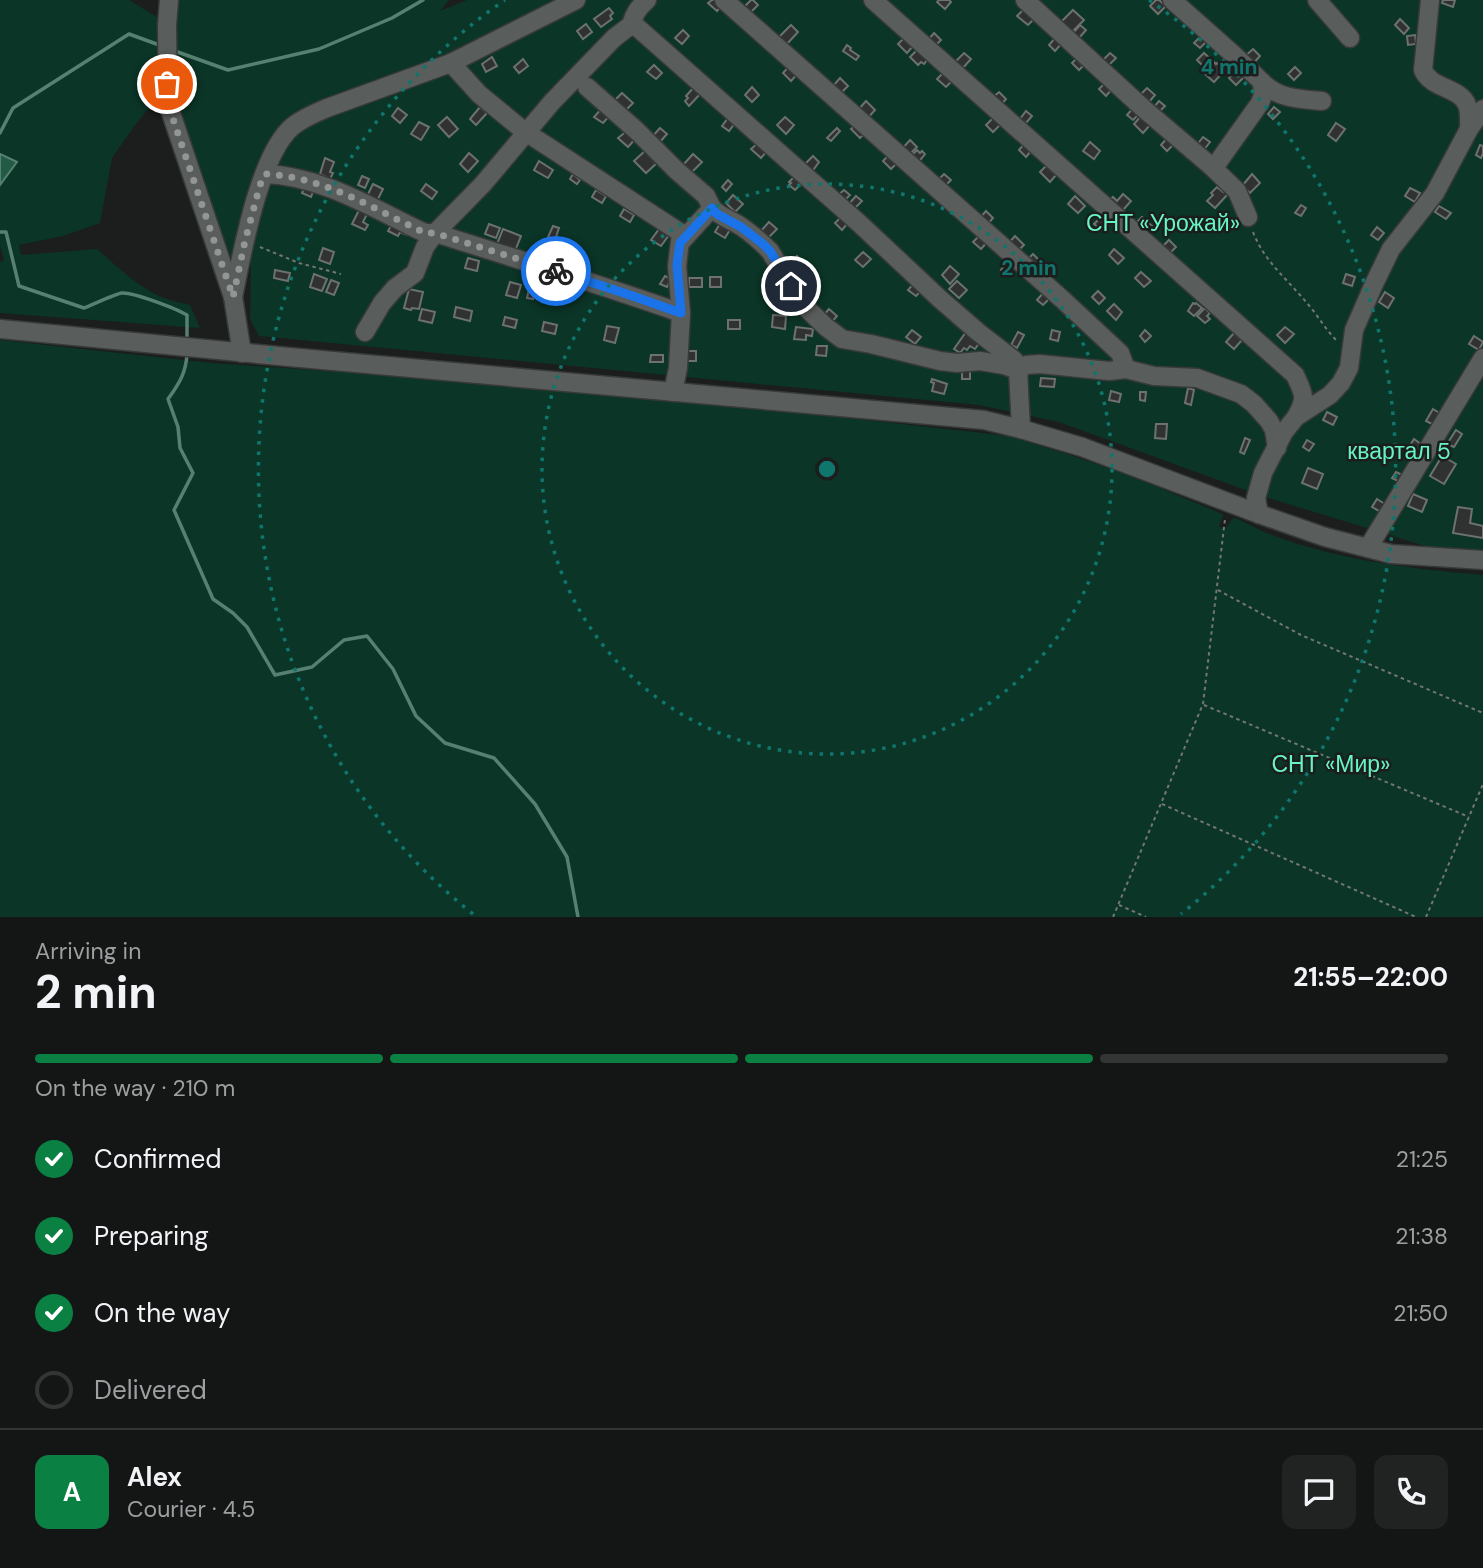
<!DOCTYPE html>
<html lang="en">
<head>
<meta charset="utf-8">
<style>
  body { margin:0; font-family:"DM Sans",sans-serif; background:#212323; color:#f1f3f6; height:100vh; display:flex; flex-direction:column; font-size:26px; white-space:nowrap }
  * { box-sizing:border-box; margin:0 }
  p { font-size:23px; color:#9d9fa1 }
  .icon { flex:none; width:38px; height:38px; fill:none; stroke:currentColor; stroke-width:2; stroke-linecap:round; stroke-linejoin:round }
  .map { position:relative; height:917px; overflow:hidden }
  .details { display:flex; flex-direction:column; background:#141616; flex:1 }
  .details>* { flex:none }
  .pin { position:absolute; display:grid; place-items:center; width:60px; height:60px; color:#fff; margin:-30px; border:4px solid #fff; border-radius:50%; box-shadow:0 2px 7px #0007 }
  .courier { position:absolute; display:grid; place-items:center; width:70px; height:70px; margin:-35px; border:5px solid #1a73e8; border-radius:50%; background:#fff; color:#222; box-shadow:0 2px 9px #0007 }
  .head em { font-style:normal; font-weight:700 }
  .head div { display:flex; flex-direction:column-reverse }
  .head { display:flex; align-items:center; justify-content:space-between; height:119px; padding:0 35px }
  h1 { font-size:46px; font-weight:700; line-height:52px }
  .bar { display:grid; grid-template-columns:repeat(4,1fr); gap:10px 7px; align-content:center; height:84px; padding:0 35px }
  .bar i { height:9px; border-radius:5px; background:#333535 }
  .bar .on { background:#0b8043 }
  .bar p { grid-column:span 4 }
  .line { display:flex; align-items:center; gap:18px; padding:0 35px; border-top:2px solid #333535 }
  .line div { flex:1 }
  .round { display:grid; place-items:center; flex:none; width:74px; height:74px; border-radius:14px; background:#212323 }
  ol { padding:0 35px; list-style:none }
  li { display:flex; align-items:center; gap:21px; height:77px }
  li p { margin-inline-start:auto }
  li .icon { padding:7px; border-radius:50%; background:#0b8043; color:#fff; stroke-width:4 }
  li:last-child { color:#9d9fa1 }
  li i { width:38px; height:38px; border:4px solid #333535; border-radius:50% }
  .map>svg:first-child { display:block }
  .green { fill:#0b3527 }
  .water { fill:#225a46; stroke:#578071; stroke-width:2 }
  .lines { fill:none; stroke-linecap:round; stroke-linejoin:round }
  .stream { stroke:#578071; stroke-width:3.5 }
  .building { fill:#2f3231; stroke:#6d716f; stroke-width:2 }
  .minor-casing { stroke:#373a39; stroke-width:21 }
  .path { stroke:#737675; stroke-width:2; stroke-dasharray:3.5 3.5; stroke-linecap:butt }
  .minor { stroke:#595d5b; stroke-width:18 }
  .done { stroke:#939695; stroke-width:7; stroke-dasharray:0 12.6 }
  .route { stroke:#1a73e8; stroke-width:9 }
  .ring { fill:none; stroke:#0f766e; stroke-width:3.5; stroke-dasharray:3.5 7 }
  .labels { text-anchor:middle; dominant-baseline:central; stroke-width:5; stroke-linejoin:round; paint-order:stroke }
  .park-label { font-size:23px; fill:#67f4c3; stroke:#1b1e1d }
  .centre { fill:#0f766e; stroke:#1b1e1d; stroke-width:3.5 }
  .ring-label { font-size:21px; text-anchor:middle; font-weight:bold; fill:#0f766e; stroke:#1b1e1d; stroke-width:5; stroke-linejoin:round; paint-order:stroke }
</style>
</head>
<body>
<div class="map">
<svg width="1483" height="917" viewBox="0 0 1483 917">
  <rect width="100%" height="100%" fill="#1b1e1d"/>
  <g class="green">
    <path d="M 0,0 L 129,0 L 160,19 L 163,97 L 154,102 L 135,125 L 112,158 L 100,223 L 63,236 L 19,245 L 21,255 L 97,249 C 117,266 138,288 164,298 C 172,301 181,303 190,305 L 200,328 L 0,313 L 0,262 L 4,260 L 0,246 L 0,185 L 17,162 L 0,154 Z"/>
    <polygon points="175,0 449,0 440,11 467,0 565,0 278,134 240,264 228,270 185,128 177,93 172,61"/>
    <polygon points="583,0 1483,0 1483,552 1445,552 1262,496 1059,422 979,405 259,336 250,319 251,257 264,193 296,129"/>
    <path d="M 0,340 L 211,363 L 342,372 L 793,412 L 983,433 L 1013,437 L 1070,455 L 1126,474 L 1218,512 L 1223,515 L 1219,526 L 1225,529 L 1232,519 L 1236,518 C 1250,525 1265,533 1280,538 C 1346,561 1414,569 1483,575 L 1483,917 L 0,917 Z"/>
  </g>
  <polygon class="water" points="0,154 17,162 0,185"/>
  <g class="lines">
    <g class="stream">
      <polyline points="172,50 228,70 319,49 392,18 423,0"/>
      <polyline points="0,133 13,108 129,34 162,46"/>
      <path d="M 0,232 L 6,232 L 19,286 L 84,308 C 92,305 115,294 122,293 C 133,292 177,309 187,315 L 187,343"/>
      <path d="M 187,354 C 186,373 179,384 168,399 L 178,427 L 180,448 L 193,473 L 174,510 L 213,599 L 233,613 L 247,627 L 275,675 L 312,667 L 344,640 L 367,636 L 393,669 L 416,716 L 445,743 L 494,758 L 535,804 L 567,857 L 578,917"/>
    </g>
  </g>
  <g class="building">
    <polygon points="712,0 718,0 723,4 717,11 708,3"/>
    <polygon points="751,0 753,0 758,5 750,13 744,7"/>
    <polygon points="939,0 949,0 951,2 945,9 937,2"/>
    <polygon points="1156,0 1159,0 1166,6 1158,14 1150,6"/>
    <polygon points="1443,0 1455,0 1453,7 1442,3"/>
    <polygon points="609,8 613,13 610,16 612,19 601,27 594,19"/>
    <polygon points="1024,9 1034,19 1028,25 1017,16"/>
    <polygon points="1073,10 1084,20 1072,32 1061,22"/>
    <polygon points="1400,19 1409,28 1404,34 1395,25"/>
    <polygon points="586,24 592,32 583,39 577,31"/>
    <polygon points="791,25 798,32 786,45 778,38"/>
    <polygon points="1080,25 1086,30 1079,38 1073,33"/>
    <polygon points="683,30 689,36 682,44 675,38"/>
    <polygon points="934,33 941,40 936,45 929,39"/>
    <polygon points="1415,35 1416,44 1408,45 1407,36"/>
    <polygon points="1201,36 1207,41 1200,48 1194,43"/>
    <polygon points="1056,37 1062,43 1055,51 1049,45"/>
    <polygon points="904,38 913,46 907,53 898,44"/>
    <polygon points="847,45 851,48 850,50 859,56 856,60 843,51"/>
    <polygon points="1253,49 1260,56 1252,65 1244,57"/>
    <polygon points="917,50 927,60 924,64 921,62 918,65 910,57"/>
    <polygon points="964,53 971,59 962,69 955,62"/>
    <polygon points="1110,53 1116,58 1108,66 1102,61"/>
    <polygon points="1204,53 1216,64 1217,63 1225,70 1214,82 1206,75 1209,72 1197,60"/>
    <polygon points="492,57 497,66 486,72 482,64"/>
    <polygon points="523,59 528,66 519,73 514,67"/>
    <polygon points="1076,59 1083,66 1079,70 1072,63"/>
    <polygon points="791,64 799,72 791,81 783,73"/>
    <polygon points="654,65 662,73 656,79 647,72"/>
    <polygon points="1295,67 1301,73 1294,80 1288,74"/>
    <polygon points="1237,69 1245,76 1236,85 1229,78"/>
    <polygon points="944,72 953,80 946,87 937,79"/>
    <polygon points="840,78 848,86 840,94 833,86"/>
    <polygon points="1105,83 1112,89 1106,96 1099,89"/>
    <polygon points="694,87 701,93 689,106 685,101 688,98 686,96"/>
    <polygon points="752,87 759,95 752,102 745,95"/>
    <polygon points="1147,88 1155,95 1149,102 1141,94"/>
    <polygon points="999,92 1006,99 1000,106 992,98"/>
    <polygon points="622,93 633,103 625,111 614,101"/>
    <polygon points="866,101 875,110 867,119 858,110"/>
    <polygon points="1159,101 1165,106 1159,112 1154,107"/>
    <polygon points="480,107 487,113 476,125 470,119"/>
    <polygon points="603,107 611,114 603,123 594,117"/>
    <polygon points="1134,107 1140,113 1133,120 1127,115"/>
    <polygon points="1274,107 1280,112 1273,119 1268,114"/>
    <polygon points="398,108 407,115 400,123 392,116"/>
    <polygon points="1026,111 1032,116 1026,123 1020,119"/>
    <polygon points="1141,116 1150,125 1143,133 1134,124"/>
    <polygon points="447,117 458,129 449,137 438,125"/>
    <polygon points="785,117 794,125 786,134 777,125"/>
    <polygon points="994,117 1001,124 993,132 986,125"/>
    <polygon points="728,118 735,123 729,131 722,126"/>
    <polygon points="419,122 429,127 421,140 411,134"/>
    <polygon points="857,123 866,132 860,138 851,129"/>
    <polygon points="1336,123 1345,129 1336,141 1328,135"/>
    <polygon points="660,128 667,134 659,143 652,137"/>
    <polygon points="837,128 840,131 831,141 827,138"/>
    <polygon points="628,130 637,137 628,147 618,138"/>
    <polygon points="1168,137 1175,143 1167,151 1161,145"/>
    <polygon points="1203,137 1210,142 1203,151 1196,146"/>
    <polygon points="910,140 917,147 909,155 902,149"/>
    <polygon points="1090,142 1100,151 1094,159 1083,151"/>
    <polygon points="758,143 767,151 761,158 751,149"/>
    <polygon points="1024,144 1031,151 1026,157 1019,150"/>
    <polygon points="1480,145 1483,146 1483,153 1481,158 1476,155"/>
    <polygon points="646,150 658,162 646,173 634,161"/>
    <polygon points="917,150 920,153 922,151 925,154 917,164 910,157"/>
    <polygon points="469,153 478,161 468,172 460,164"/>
    <polygon points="891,153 899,161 891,169 883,161"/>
    <polygon points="693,154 702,162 691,173 683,165"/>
    <polygon points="813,156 819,162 811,173 803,166"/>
    <polygon points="325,158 334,162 330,172 333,173 330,179 320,174"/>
    <polygon points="539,161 553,170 548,178 534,170"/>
    <polygon points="1046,166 1056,175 1050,182 1040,172"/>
    <polygon points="573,174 580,180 577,184 570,179"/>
    <polygon points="944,174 951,180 945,186 938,180"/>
    <polygon points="1252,174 1260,183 1250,193 1242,186"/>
    <polygon points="796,175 803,182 795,190 789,185 791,183 789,182"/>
    <polygon points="362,176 369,179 365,188 358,185"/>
    <polygon points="728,180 732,184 726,191 722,187"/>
    <polygon points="373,184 383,189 377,201 367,196"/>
    <polygon points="426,184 437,192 432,199 421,191"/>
    <polygon points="305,186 314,189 311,197 302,193"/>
    <polygon points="1217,187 1223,192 1224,190 1228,194 1215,208 1207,201 1213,195 1211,193"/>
    <polygon points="1410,188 1420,193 1415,202 1405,196"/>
    <polygon points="596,190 606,196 602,203 592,197"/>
    <polygon points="844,190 850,195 844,201 838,195"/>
    <polygon points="1123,194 1131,201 1123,210 1115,203 1112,207 1107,203 1113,197 1117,201"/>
    <polygon points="733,195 743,204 735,212 726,203"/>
    <polygon points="856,196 862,201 853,210 848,205"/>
    <polygon points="1075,196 1085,206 1078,213 1068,204"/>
    <polygon points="1301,205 1306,208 1301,216 1295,213"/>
    <polygon points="1439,206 1451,213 1446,219 1435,212"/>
    <polygon points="624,209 634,215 630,222 620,216"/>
    <polygon points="359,210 367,214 363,222 368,225 365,230 352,224"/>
    <polygon points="986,211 993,218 986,226 979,219"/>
    <polygon points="1102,216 1108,222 1101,230 1094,224"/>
    <polygon points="1142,217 1152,226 1145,233 1135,224"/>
    <polygon points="840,218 847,224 842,230 835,223"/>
    <polygon points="721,222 731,228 725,238 715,232"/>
    <polygon points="769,222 777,229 767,239 760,232"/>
    <polygon points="392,224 408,232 407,235 400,232 398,236 388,231"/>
    <polygon points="489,224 500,228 496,238 485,234"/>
    <polygon points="553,226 559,228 555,240 548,237"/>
    <polygon points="1377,227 1384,233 1378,240 1371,235"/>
    <polygon points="503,229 521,236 515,251 497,244"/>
    <polygon points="659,229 669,235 661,246 651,240"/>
    <polygon points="981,234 988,241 981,249 973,242"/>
    <polygon points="1015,236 1024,245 1016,253 1007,245"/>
    <polygon points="1169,240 1176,247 1169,254 1161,248"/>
    <polygon points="323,248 334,252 330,264 319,260"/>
    <polygon points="1114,249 1124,258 1118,264 1109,255"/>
    <polygon points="863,252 871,259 863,267 855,260"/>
    <polygon points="1033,254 1041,262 1034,269 1026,261"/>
    <polygon points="797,256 805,263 797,273 789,267"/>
    <polygon points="468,258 479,261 477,271 465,268"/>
    <polygon points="1008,260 1014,264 1007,274 1001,270"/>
    <polygon points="950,266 959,274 950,284 942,275"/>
    <polygon points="275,270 290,273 288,281 274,278"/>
    <polygon points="1141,272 1151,281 1144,287 1135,278"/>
    <polygon points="314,274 327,279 322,291 310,287"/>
    <polygon points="1346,274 1355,277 1352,286 1343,283"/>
    <polygon points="665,276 671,279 667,287 660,284"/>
    <rect x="710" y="277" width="11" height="10"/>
    <rect x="689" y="278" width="13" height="9"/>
    <polygon points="331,280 339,283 334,295 326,292"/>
    <polygon points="957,281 967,290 959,298 949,289"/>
    <polygon points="510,282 521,285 517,298 506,295"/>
    <polygon points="915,282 923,289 916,296 908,290"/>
    <polygon points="409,289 423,292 419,309 412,308 411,310 404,308"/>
    <polygon points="529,289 535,290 533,299 527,298"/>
    <polygon points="1045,291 1051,297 1043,305 1037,300"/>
    <polygon points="1098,291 1105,298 1099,304 1092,297"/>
    <polygon points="1385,292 1394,298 1388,308 1379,302"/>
    <polygon points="1193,303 1195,304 1196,303 1202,308 1194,316 1188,311"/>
    <polygon points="1114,304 1122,312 1116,320 1107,311"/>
    <polygon points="456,307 472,311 470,321 454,317"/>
    <polygon points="1205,308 1210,313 1207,316 1210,319 1205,323 1197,316"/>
    <polygon points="422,309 435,312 432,323 419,320"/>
    <polygon points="829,309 837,316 831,323 823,316"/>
    <polygon points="773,315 786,316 785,329 772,327"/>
    <polygon points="505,317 517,320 515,328 503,325"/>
    <rect x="728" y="320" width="12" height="9"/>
    <polygon points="544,322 557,325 555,334 542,331"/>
    <polygon points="607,326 619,328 615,343 604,340"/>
    <polygon points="796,327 813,329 812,336 806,335 806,340 794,339"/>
    <polygon points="1285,327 1294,334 1285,343 1277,335"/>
    <polygon points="912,330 921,337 915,344 906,337"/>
    <polygon points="1052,330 1060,332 1058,341 1050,339"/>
    <polygon points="1145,330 1151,336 1145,342 1140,336"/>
    <polygon points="966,332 980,342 975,349 970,346 967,350 964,348 960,353 954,349"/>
    <polygon points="1018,332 1024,335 1017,348 1011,345"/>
    <polygon points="1234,333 1242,340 1234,349 1226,342"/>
    <polygon points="1474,336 1483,342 1479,350 1469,344"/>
    <polygon points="817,346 827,346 826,356 816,355"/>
    <polygon points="688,351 696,351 696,361 687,361"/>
    <polygon points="651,355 663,355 663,362 650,362"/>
    <rect x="962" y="370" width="8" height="9"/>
    <polygon points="1041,378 1055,379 1054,387 1040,386"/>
    <polygon points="932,379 947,384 944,394 932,391 934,383 931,382"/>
    <polygon points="1188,388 1194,390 1191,405 1185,403"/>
    <polygon points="1111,391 1121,394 1119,402 1109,400"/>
    <polygon points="1140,392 1146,392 1145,401 1140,400"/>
    <polygon points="1433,409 1441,414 1434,425 1426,421"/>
    <polygon points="1327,412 1337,417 1333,425 1323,420"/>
    <polygon points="1156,424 1167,424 1166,439 1155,438"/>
    <polygon points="1456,430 1462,434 1454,447 1447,444"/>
    <polygon points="1245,438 1250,440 1244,454 1240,452"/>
    <polygon points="1414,439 1421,444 1413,457 1406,452"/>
    <polygon points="1307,440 1314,444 1309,451 1303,447"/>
    <polygon points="1442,456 1456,464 1444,484 1430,476"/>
    <polygon points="1308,468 1323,474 1317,489 1302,483"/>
    <polygon points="1396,472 1404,476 1400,482 1392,478"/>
    <polygon points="1413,494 1427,500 1422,512 1408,506"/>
    <polygon points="1377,499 1385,504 1381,512 1372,507"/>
    <polygon points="1458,507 1472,509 1470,523 1483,526 1483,538 1453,533"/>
  </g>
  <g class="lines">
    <defs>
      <g id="minor">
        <polyline points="169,0 167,25 168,104 233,297 242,353"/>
        <polyline points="724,0 1062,299 1120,353 1126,369"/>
        <path d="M 873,0 L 1295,375 C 1304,394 1307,398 1296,417"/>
        <polyline points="1025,0 1144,109 1211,166 1237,191 1248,217"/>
        <polyline points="1172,0 1234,55 1262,82 1263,95 1260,103 1218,162 1211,166"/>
        <polyline points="1317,0 1350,38"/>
        <path d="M 1430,0 L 1423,70 C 1431,89 1460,87 1467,105 C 1470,112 1469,121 1469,129"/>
        <polyline points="631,25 638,28 860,224 940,299 978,332 1014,360 1018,370 1026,365 1040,364 1109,371 1126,369 1154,376 1197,378 1241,394 1254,404 1269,421 1274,430 1277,448"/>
        <polyline points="451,63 479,94 524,131 681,233 677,266 681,313"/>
        <path d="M 1262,82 C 1279,99 1299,99 1322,101"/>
        <polyline points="587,87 637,131 676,170 706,196 712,208 680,243"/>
        <path d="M 265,174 C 322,176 374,209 425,233 L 435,233 C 517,259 599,284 681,313 L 678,368 L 673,392"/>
        <path d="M 712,208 C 720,217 732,220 742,227 C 752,234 762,243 770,251 L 801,303 L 826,327 L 842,339 L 871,344 L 940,361 L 957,363 L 980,361 L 1004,365 L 1018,370 L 1021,429"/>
        <path d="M 233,297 C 242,254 259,154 293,126 C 303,118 315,113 327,108 L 451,63 L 576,0"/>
        <polyline points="0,329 289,357 984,420 1021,429 1082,447 1259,514 1325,537 1391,554 1483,560"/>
        <path d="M 365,332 L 382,303 L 395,288 L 415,273 L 425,247 L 435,233 L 483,184 L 552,102 L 614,38 L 631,25 C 634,14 638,8 647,0"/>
        <polyline points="1259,514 1256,498 1263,473 1284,432 1296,417 1330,395 1341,383 1349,368 1354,330 1374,284 1391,249 1435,193 1469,129 1483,109"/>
        <polyline points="1368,548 1483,358"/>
      </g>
    </defs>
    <use href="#minor" class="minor-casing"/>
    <g class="path">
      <path d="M 1253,232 C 1264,261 1287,279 1306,302 C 1317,314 1325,329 1337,341"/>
      <polyline points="260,247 299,263 341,274"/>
      <polyline points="1218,590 1301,635 1483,713"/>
      <polyline points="1204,705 1469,817"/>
      <polyline points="1162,804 1416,917"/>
      <polyline points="1119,905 1146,917"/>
      <polyline points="1113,917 1203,704 1225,519"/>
      <polyline points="1426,917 1483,784"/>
    </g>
    <use href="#minor" class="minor"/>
  </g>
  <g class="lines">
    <path class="done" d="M 167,84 L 168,104 L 233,297 L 245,241 L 260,185 L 265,174 C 322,176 374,209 425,233 L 435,233 L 556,271"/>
    <polyline class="route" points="556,271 624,293 681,313 677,265 680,243 712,208 717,214 741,227 763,244 770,251 791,286"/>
  </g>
  <g class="ring">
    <circle cx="827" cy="469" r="285"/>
    <path d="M473 914A569 569 0 0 1 505 0M1149 0A569 569 0 0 1 1181 914"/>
  </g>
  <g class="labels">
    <g class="park-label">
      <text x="1163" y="223">СНТ «Урожай»</text>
      <text x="1399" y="451">квартал 5</text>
      <text x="1331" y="764">СНТ «Мир»</text>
    </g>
  </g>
  <circle cx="827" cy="469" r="10" class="centre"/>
  <g class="ring-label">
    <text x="1229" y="74">4 min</text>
    <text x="1029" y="275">2 min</text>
  </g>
</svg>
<div class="pin" style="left:167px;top:84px;background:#ea580c"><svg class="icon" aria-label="bag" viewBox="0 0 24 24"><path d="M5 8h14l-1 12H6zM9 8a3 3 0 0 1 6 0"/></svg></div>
<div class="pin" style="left:791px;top:286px;background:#1f2937"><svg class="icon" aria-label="home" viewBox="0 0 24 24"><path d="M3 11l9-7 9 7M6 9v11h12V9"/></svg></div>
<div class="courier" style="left:556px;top:271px"><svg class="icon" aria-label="bike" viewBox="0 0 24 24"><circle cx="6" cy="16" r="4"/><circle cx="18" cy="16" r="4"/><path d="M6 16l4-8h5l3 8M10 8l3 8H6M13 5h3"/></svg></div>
</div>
<section class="details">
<div class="head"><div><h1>2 min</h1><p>Arriving in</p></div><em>21:55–22:00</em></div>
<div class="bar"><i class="on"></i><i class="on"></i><i class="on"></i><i></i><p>On the way · 210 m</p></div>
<ol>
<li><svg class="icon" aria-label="check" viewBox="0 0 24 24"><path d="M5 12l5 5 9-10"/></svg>Confirmed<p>21:25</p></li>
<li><svg class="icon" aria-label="check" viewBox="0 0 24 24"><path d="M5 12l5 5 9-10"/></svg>Preparing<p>21:38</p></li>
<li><svg class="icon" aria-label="check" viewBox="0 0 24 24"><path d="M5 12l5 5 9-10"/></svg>On the way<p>21:50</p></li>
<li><i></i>Delivered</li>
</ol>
<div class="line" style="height:126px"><b class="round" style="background:#0b8043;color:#fff">A</b><div><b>Alex</b><p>Courier · 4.5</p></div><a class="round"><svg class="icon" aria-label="chat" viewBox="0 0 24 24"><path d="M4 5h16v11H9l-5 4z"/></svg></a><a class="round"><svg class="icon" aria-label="phone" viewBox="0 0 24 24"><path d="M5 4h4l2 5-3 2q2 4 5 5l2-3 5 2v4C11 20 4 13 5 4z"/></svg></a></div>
</section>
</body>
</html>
